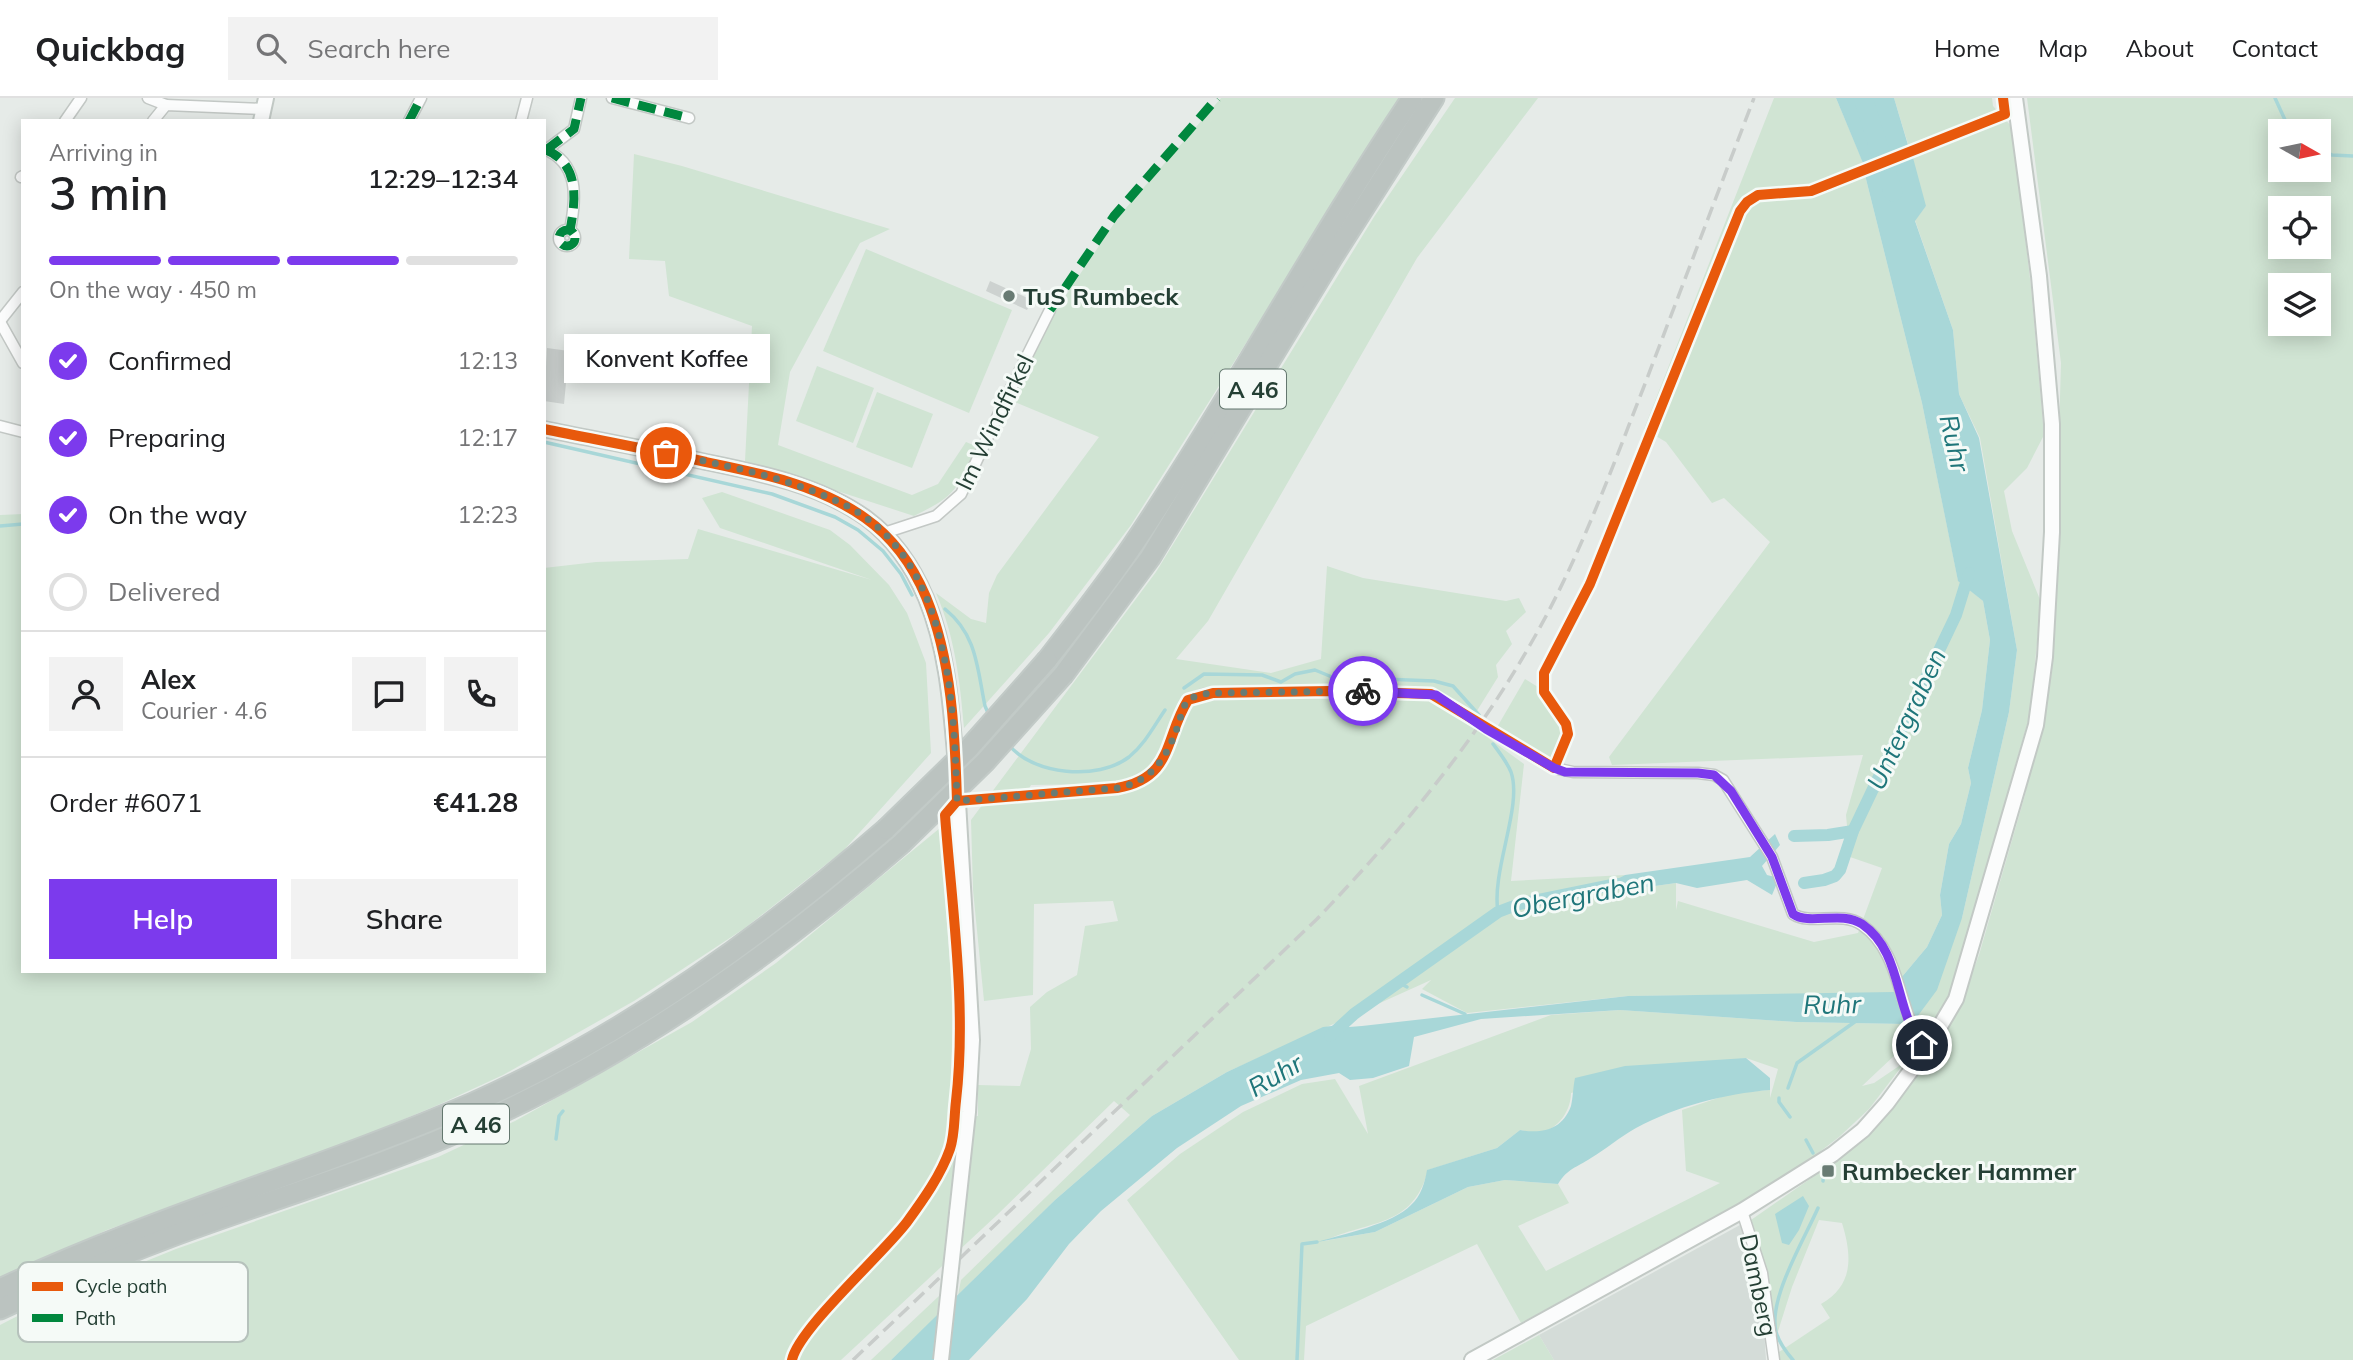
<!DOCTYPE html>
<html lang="en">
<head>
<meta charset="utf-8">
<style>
  body { margin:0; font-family:Mulish,sans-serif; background:#f2f2f2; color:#202124; height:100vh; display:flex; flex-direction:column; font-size:26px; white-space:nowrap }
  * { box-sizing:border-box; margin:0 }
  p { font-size:23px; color:#757577 }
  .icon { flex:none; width:38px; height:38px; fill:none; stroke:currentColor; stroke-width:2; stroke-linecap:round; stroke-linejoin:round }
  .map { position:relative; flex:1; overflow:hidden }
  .details { position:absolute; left:21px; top:21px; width:525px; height:854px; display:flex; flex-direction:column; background:#fff; border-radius:0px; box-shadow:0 4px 18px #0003 }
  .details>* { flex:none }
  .needle { width:46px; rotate:99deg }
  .buttons { position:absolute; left:2268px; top:21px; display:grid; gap:14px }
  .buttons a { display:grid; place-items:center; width:63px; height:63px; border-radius:0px; background:#fff; box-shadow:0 4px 18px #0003; font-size:35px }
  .pin { position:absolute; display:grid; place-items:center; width:60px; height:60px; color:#fff; margin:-30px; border:4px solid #fff; border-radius:50%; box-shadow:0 2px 7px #0007 }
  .courier { position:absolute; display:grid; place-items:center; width:70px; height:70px; margin:-35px; border:5px solid #7c3aed; border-radius:50%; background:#fff; color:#222; box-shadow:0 2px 9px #0007 }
  .bubble { position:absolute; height:49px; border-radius:0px; background:#fff; box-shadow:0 4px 18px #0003; font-size:23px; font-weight:600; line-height:49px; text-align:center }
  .headline em { font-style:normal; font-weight:600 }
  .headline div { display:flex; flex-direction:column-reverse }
  .headline { display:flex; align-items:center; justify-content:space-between; height:119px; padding:0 28px }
  h1 { font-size:46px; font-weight:600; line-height:52px }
  .bar { display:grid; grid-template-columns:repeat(4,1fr); gap:10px 7px; align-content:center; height:84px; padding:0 28px }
  .bar i { height:9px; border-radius:5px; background:#e0e0e0 }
  .bar .on { background:#7c3aed }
  .bar p { grid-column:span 4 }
  .line { display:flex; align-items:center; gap:18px; padding:0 28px; border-top:2px solid #e0e0e0 }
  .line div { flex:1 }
  .round { display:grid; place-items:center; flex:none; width:74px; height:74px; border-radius:0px; background:#f2f2f2 }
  ol { padding:0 28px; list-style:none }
  li { display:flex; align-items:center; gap:21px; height:77px }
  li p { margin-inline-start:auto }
  li .icon { padding:7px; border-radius:50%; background:#7c3aed; color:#fff; stroke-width:4 }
  li:last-child { color:#757577 }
  li i { width:38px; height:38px; border:4px solid #e0e0e0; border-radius:50% }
  .cta { display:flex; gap:14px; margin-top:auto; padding:14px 28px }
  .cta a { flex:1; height:80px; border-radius:0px; background:#7c3aed; color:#fff; font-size:28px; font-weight:600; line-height:80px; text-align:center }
  .cta a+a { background:#f2f2f2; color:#202124 }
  header { display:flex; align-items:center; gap:42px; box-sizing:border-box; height:98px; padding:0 35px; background:#fff; border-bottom:2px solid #e0e0e0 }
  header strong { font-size:33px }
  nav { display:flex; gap:38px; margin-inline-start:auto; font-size:24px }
  .search { width:490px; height:63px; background:#f2f2f2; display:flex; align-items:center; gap:18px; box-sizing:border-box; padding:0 24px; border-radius:0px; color:#757577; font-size:26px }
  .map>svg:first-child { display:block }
  .built { fill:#d4dcd8 }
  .green { fill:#d0e4d3; fill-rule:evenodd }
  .water { fill:#a8d7d8 }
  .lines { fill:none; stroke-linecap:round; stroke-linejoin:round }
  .stream { stroke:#a8d7d8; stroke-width:3.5 }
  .canal { stroke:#a8d7d8; stroke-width:12 }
  .river { stroke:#a8d7d8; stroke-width:19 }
  .building { fill:#cdd2d0 }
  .street-casing { stroke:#c3c8c5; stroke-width:13 }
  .secondary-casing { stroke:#c2c9c5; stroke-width:18 }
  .highway-casing { stroke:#c2cac7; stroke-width:23 }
  .street { stroke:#fbfcfc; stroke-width:10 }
  .secondary { stroke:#fbfcfc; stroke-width:14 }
  .highway { stroke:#bbc3c0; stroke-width:19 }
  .rail { stroke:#c8ccca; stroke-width:3.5; stroke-dasharray:14 7; stroke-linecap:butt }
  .secondary-bridge-casing { stroke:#c2c9c5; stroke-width:18; stroke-linecap:butt }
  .highway-bridge-casing { stroke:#c2cac7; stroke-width:23; stroke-linecap:butt }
  .secondary-bridge { stroke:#fbfcfc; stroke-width:14 }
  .highway-bridge { stroke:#bbc3c0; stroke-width:19 }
  .quiet { stroke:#00873e; stroke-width:9; stroke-dasharray:18 9; stroke-linecap:butt }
  .cycleway-casing { stroke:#f5faf7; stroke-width:15 }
  .cycleway { stroke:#e8590c; stroke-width:10 }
  .done { stroke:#687b73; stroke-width:7; stroke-dasharray:0 12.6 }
  .route { stroke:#7c3aed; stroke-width:9 }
  .poi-dot { fill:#687b73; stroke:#f5faf7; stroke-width:2.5 }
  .labels { text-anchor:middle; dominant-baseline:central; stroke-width:6; stroke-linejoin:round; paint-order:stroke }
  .shield { fill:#f5faf7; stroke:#63776e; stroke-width:2 }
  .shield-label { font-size:23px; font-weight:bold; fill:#243f34 }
  .poi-label { font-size:24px; font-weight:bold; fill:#243f34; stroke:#f5faf7; text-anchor:start }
  .street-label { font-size:24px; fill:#243f34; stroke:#f5faf7 }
  .water-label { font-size:26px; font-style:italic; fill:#1f767a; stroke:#f5faf7 }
  .key { fill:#f5faf7; stroke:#b6c2bc; stroke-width:2 }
  .key-label { font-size:19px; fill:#243f34 }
</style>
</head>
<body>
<header>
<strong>Quickbag</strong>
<div class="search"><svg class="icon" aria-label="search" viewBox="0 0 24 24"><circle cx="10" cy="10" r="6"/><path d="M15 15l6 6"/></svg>Search here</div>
<nav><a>Home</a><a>Map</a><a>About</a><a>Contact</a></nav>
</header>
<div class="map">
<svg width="2353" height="1262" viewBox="0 0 2353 1262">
  <rect width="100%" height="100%" fill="#e6ebe8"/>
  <polygon class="built" points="1740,1127 1752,1159 1763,1217 1766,1262 1554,1262 1539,1237"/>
  <g class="green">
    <path d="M 1221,0 L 1401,0 L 1131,427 L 1049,535 L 964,630 C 960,583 955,539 936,495 L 971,521 L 986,525 L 989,495 L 997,477 L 1099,339 L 1010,302 L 1058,209 L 1119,118 Z"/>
    <path d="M 1455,0 L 1538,0 L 1417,160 L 1208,523 L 1176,561 L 1271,575 L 1321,561 L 1327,468 L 1363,480 L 1506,503 L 1519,500 L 1526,514 L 1506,533 L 1512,546 L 1496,567 L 1498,579 L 1475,616 L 1434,591 L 1320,587 L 1221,591 L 1428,600 L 1443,607 L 1524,666 L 1511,783 L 1625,777 L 1604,788 L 1627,792 L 1676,785 L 1676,812 L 1678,803 L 1814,844 L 1858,835 L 1882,770 L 1850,759 L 1846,717 L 1863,657 L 1612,667 L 1609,659 L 1770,444 L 1724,400 L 1712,405 L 1666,344 L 1644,331 L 1774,0 L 1836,0 L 1863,64 L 1908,46 L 1894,0 L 1992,0 L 1993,8 L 2012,29 L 2031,189 L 2044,337 L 2027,370 L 2004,393 L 2012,433 L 2041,504 L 2030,616 L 1949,898 L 1931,934 L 1912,941 L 1862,988 L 1874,985 L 1905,964 L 1869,1011 L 1839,1039 L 1809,1062 L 1745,1103 L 1521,1225 L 1477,1146 L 1306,1228 L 1304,1262 L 1239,1262 L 1127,1102 L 1180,1056 L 1243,1014 L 1302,986 L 1335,981 L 1368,1036 L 1359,988 L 1551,917 L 1620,912 L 1796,924 L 1905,926 L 1894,895 L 1628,898 L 1467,915 L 1422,891 L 1431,882 L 1227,974 L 1152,1018 L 1055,1102 L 958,1197 L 961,1182 L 1130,1017 L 1114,1003 L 997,1117 L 841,1262 L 0,1262 L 0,1227 L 45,1204 L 176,1151 L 438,1059 L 515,1023 L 692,924 L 776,865 L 940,730 L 953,908 L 950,1021 L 978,1018 L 978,987 L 1020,988 L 1031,951 L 1030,909 L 1047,894 L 1077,877 L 1085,828 L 1118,823 L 1113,803 L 1034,806 L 1033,897 L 984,903 L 973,792 L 971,722 L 1156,474 L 1374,119 ZM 1865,77 L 1926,108 L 1915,122 L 1953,232 L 1959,296 L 1980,340 L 2017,552 L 2009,614 L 1962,820 L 1901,880 L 1927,849 L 1942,817 L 1940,797 L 1949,746 L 1961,726 L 1971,685 L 1968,670 L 1982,612 L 1990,542 L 1983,503 L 1958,482 L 1922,305 ZM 1100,686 L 1096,696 L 1022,704 L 1031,687 ZM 1746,960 L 1778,971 L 1770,1000 L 1770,992 L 1733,995 L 1682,1012 L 1686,1073 L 1720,1085 L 1546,1173 L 1518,1128 L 1569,1105 L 1558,1086 L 1505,1082 L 1468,1089 L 1375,1134 L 1324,1143 C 1369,1122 1413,1130 1428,1072 L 1497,1050 L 1520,1032 C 1527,1033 1537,1037 1543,1034 C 1560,1029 1571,1011 1571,995 Z"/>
    <path d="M 2027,0 L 2353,0 L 2353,1262 L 1776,1262 L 1779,1254 L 1830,1220 L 1821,1206 C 1854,1187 1852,1158 1842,1125 L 1819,1122 L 1792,1189 L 1774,1246 C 1771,1203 1767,1163 1751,1122 L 1850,1053 L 1895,1007 L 1932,955 L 1961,905 L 1979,857 L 2025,697 L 2052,574 L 2061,265 ZM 2280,33 L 2319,33 L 2319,72 L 2280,72 ZM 2280,110 L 2319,110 L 2319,149 L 2280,149 ZM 2280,187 L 2319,187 L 2319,226 L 2280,226 Z"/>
    <path d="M 634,56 L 682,68 L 890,131 L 860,145 L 790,274 L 778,347 L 912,397 L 938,386 L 966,344 L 978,349 C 956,392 957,397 914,418 L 745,363 L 752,228 L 669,198 L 665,163 L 629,161 Z"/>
    <polygon points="866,151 1012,212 969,315 823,253"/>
    <polygon points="817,268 874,290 853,345 796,323"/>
    <polygon points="877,294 933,316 912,370 856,349"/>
    <polygon points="722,394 830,432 850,447 889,487 907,515 926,565 931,655 843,753 745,830 634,903 503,977 438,1007 354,1042 107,1132 0,1181 0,417 23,416 23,873 544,873 544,470 596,464 688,461 698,431 872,482 720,430 702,400"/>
    <polygon points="1525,581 1546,594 1569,623 1568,648 1556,667 1496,631"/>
    <polygon points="939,1198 937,1218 891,1262 871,1262"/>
    <polygon points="1539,1237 1554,1262 1493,1262"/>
  </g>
  <g class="water">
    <polygon points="1836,0 1894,0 1908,47 1863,65"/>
    <polygon points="1912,56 1926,108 1915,123 1953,232 1959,296 1979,340 2017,552 2009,614 1962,820 1937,892 1914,923 1901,880 1927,849 1942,817 1940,797 1949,746 1961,726 1971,685 1968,670 1982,612 1990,542 1983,503 1958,483 1922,305 1865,77"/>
    <polygon points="1775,736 1780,747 1762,768 1767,777 1775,779 1777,785 1772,797 1747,782 1697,790 1676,785 1627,792 1603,788 1625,777 1750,759"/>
    <polygon points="1894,894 1905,926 1796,924 1620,912 1481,921 1414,939 1409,968 1373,980 1350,982 1339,975 1301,982 1241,1008 1177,1050 1101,1113 1069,1146 1027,1201 969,1262 891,1262 1055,1102 1152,1018 1227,974 1323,929 1349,926 1349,929 1362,928 1628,898"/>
    <path d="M 1746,960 L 1770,980 L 1770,992 C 1724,996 1677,1008 1636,1030 C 1620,1039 1606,1051 1591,1060 C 1576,1070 1568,1070 1558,1086 L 1505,1082 L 1468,1089 L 1375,1134 L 1317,1144 C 1343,1136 1393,1126 1411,1107 C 1421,1098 1425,1084 1427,1072 L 1497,1050 L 1520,1032 C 1542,1036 1562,1032 1571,1008 C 1573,1000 1573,989 1575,980 L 1625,968 Z"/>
    <polygon points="1803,1098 1809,1108 1799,1132 1789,1147 1782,1145 1775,1116"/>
  </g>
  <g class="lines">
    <g class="stream">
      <polyline points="2275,0 2290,33"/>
      <polyline points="2319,50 2332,57 2353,58"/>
      <polyline points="544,344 772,396 835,419 858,432 883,453 901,476 912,497"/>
      <polyline points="0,428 23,426"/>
      <path d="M 945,511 C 977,537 977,569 985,608 L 989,617"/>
      <polyline points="1184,590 1204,576 1262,577 1281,584 1295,576 1315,572 1332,579 1434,583 1453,588 1479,617"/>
      <path d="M 1493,646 C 1499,654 1507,664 1511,674 C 1523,708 1491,773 1498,814"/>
      <path d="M 1009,647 C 1033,677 1098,683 1129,659 C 1145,646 1154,628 1165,612"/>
      <polyline points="1398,884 1407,889"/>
      <polyline points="1422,897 1465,916"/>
      <polyline points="1788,990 1797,965 1856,923"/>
      <polyline points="1779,1000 1779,1004 1790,1019"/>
      <polyline points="556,1041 559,1018 563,1013"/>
      <polyline points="1806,1042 1813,1055"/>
      <polyline points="1823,1083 1824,1076"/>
      <polyline points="1297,1262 1302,1146 1317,1144"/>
      <path d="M 1793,1262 C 1786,1254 1779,1244 1776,1234 C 1768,1201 1804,1142 1818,1110"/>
    </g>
    <g class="canal">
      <polyline points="1794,738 1828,737 1853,733"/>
      <polyline points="1804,785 1824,782 1835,778 1840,772 1853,733 1956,517 1969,475"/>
      <polyline points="1330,938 1354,916 1498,814 1519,806 1617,786"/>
    </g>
    <polyline class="river" points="1863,0 1893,94"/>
  </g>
  <g class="building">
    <polygon points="990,183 1032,202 1027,212 986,193"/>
    <polygon points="547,250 569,253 564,306 544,303"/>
  </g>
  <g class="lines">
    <defs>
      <g id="street">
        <polyline points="148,0 166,7"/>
        <polyline points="612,0 689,20"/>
        <polyline points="65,23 81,0"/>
        <polyline points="153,23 166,7 263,11"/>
        <polyline points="409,23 421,0"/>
        <polyline points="521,23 527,0"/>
        <path d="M 544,51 C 580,65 576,101 570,132"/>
        <polyline points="546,52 574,31 581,0"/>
        <polyline points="21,79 23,78"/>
        <circle cx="567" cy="140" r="8"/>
        <polyline points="0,223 23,194"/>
        <polyline points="0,224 23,265"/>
        <polyline points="0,328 23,334"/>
        <polyline points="884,435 936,418 961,396 1007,298 1050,212"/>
        <path d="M 957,703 L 1117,690 C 1174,680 1164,640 1188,602 L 1204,596 L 1330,593 L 1431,596 L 1554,670 L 1573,674 L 1698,675 L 1714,677 L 1723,682 L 1772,759 L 1793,816 C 1811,828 1841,812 1862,827 C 1903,855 1897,916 1926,952"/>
        <polyline points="1742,1113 1762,1175 1774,1262"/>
      </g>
      <g id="secondary">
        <polyline points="261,23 266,0"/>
        <path d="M 544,331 C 598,342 652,352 706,364 C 760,375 820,387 866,420 C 893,440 913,469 926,500 C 948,554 951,610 956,667"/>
        <polyline points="957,1115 968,1014 972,942 957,687"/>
        <polyline points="1472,1262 1742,1113 1833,1056 1863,1032 1887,1005 1926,952 1956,901 2036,627 2045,559 2052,434 2052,326 2039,178 2015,0"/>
      </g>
      <g id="highway">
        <path d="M 1047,562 C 1076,525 1106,487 1133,447 C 1231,301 1314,146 1412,0"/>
        <polyline points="1064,576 1150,460 1332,160 1434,0"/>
        <path d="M 0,1191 C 153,1119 317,1072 473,1005 C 625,938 762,839 886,731"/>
        <path d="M 0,1211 C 58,1184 116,1159 175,1137 C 278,1099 384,1068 483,1023 C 637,953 774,856 901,746"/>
      </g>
    </defs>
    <use href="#street" class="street-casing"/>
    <use href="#secondary" class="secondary-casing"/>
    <use href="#highway" class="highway-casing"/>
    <use href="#street" class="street"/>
    <use href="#secondary" class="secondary"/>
    <use href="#highway" class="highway"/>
    <path class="rail" d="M 853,1262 L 1317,821 C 1398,736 1472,649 1530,547 C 1577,466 1609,378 1643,291 C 1680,194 1717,97 1754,0"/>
    <defs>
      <polyline id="secondary-bridge" points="941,1262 957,1115"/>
      <g id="highway-bridge">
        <polyline points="886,731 969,650 1047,562"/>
        <polyline points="901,746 985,664 1064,576"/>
      </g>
    </defs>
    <use href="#secondary-bridge" class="secondary-bridge-casing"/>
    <use href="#highway-bridge" class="highway-bridge-casing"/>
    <use href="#secondary-bridge" class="secondary-bridge"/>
    <use href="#highway-bridge" class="highway-bridge"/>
    <g class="quiet">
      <polyline points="612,0 689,20"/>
      <polyline points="409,23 421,0"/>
      <path d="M 544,51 C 580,65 576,101 570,132"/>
      <polyline points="546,52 574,31 581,0"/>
      <circle cx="567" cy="140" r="8"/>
      <polyline points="1050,212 1114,118 1217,0"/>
    </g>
    <defs>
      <g id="cycleway">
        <path d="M 544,331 C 598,342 652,352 706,364 C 760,375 819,387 865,420 C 892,439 913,468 926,499 C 952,562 955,635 957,703 L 945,717 C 952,811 967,909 956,1003 C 954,1019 955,1036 950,1051 C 941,1077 923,1102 907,1124 C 883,1156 798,1231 792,1262"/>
        <path d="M 957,703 L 1117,690 C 1174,680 1164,640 1188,602 L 1213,595 L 1330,593 L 1431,596 L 1554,670 L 1568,636 L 1566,626 L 1544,594 L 1544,575 L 1590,486 L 1740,113 L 1747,104 L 1758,97 L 1811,93 L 2005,16 L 2003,0"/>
      </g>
    </defs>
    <use href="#cycleway" class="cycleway-casing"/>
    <use href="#cycleway" class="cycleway"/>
  </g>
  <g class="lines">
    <path class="done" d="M 666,355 C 726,368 789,379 845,407 C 949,460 954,601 957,703 L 1117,690 C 1154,683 1167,658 1179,625 C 1181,618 1182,610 1187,604 C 1193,597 1204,596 1213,595 L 1363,593"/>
    <path class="route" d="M 1363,593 L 1436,597 L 1486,631 L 1554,670 L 1565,674 L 1698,675 L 1714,677 L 1731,693 L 1772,759 L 1793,816 C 1810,828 1841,812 1862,826 C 1903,854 1894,912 1922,947"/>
  </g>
  <g class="poi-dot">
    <circle cx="1009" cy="198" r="7"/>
    <rect x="1821" y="1066" width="14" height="14" rx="3.5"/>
  </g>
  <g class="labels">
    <g class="shield">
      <rect x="1220" y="271.5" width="66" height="39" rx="5"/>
      <rect x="443" y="1006.5" width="66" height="39" rx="5"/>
    </g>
    <g class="shield-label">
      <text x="1253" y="291">A 46</text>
      <text x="476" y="1026">A 46</text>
    </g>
    <g class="poi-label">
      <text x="1023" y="198">TuS Rumbeck</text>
      <text x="1842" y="1073">Rumbecker Hammer</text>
    </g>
    <g class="street-label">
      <text transform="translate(994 324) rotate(-64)">Im Windfirkel</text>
      <text transform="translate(1759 1187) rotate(78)">Damberg</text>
    </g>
    <g class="water-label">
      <text transform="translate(1955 345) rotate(77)">Ruhr</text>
      <text transform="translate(1906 621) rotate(-65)">Untergraben</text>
      <text transform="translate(1583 797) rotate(-11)">Obergraben</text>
      <text transform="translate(1832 906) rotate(-1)">Ruhr</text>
      <text transform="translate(1275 977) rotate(-30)">Ruhr</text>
    </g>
  </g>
  <rect x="18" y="1164" width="230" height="80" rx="10" class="key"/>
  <rect x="32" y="1184" width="31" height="9" fill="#e8590c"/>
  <rect x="32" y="1216" width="31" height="8" fill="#00873e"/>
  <g class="key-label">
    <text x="75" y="1195">Cycle path</text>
    <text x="75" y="1227">Path</text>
  </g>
</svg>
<div class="buttons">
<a><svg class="needle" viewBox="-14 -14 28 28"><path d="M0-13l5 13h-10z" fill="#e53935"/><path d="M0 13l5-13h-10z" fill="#757577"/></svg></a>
<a><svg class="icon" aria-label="locate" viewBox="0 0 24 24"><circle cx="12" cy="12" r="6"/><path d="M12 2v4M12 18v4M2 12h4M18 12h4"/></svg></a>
<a><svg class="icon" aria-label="layers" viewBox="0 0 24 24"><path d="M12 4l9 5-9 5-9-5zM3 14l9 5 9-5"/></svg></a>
</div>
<div class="pin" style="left:666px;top:355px;background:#ea580c"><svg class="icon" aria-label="bag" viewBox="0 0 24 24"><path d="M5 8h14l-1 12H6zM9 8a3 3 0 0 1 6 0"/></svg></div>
<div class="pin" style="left:1922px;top:947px;background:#1f2937"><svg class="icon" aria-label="home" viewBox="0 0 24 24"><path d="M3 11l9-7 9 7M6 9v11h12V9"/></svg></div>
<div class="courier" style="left:1363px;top:593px"><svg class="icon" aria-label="bike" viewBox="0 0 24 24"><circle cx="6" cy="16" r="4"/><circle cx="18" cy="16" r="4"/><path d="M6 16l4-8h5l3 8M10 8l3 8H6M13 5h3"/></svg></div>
<div class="bubble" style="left:564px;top:236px;width:206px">Konvent Koffee</div>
<section class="details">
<div class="headline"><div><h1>3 min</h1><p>Arriving in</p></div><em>12:29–12:34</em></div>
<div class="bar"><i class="on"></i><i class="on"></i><i class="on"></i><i></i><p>On the way · 450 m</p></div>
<ol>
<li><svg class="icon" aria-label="check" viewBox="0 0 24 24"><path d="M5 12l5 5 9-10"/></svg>Confirmed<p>12:13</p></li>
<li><svg class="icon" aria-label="check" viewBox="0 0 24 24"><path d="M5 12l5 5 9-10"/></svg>Preparing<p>12:17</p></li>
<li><svg class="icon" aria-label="check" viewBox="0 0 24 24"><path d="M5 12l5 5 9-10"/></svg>On the way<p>12:23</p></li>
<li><i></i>Delivered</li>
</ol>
<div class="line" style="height:126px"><a class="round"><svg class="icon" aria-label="person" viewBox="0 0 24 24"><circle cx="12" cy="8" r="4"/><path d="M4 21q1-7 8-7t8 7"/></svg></a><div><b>Alex</b><p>Courier · 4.6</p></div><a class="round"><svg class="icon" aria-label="chat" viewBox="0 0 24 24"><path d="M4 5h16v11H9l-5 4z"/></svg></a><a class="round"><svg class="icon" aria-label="phone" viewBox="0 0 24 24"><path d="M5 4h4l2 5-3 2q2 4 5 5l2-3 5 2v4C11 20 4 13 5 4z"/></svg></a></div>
<div class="line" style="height:91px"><div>Order #6071</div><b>€41.28</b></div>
<div class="cta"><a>Help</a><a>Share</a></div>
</section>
</div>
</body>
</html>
